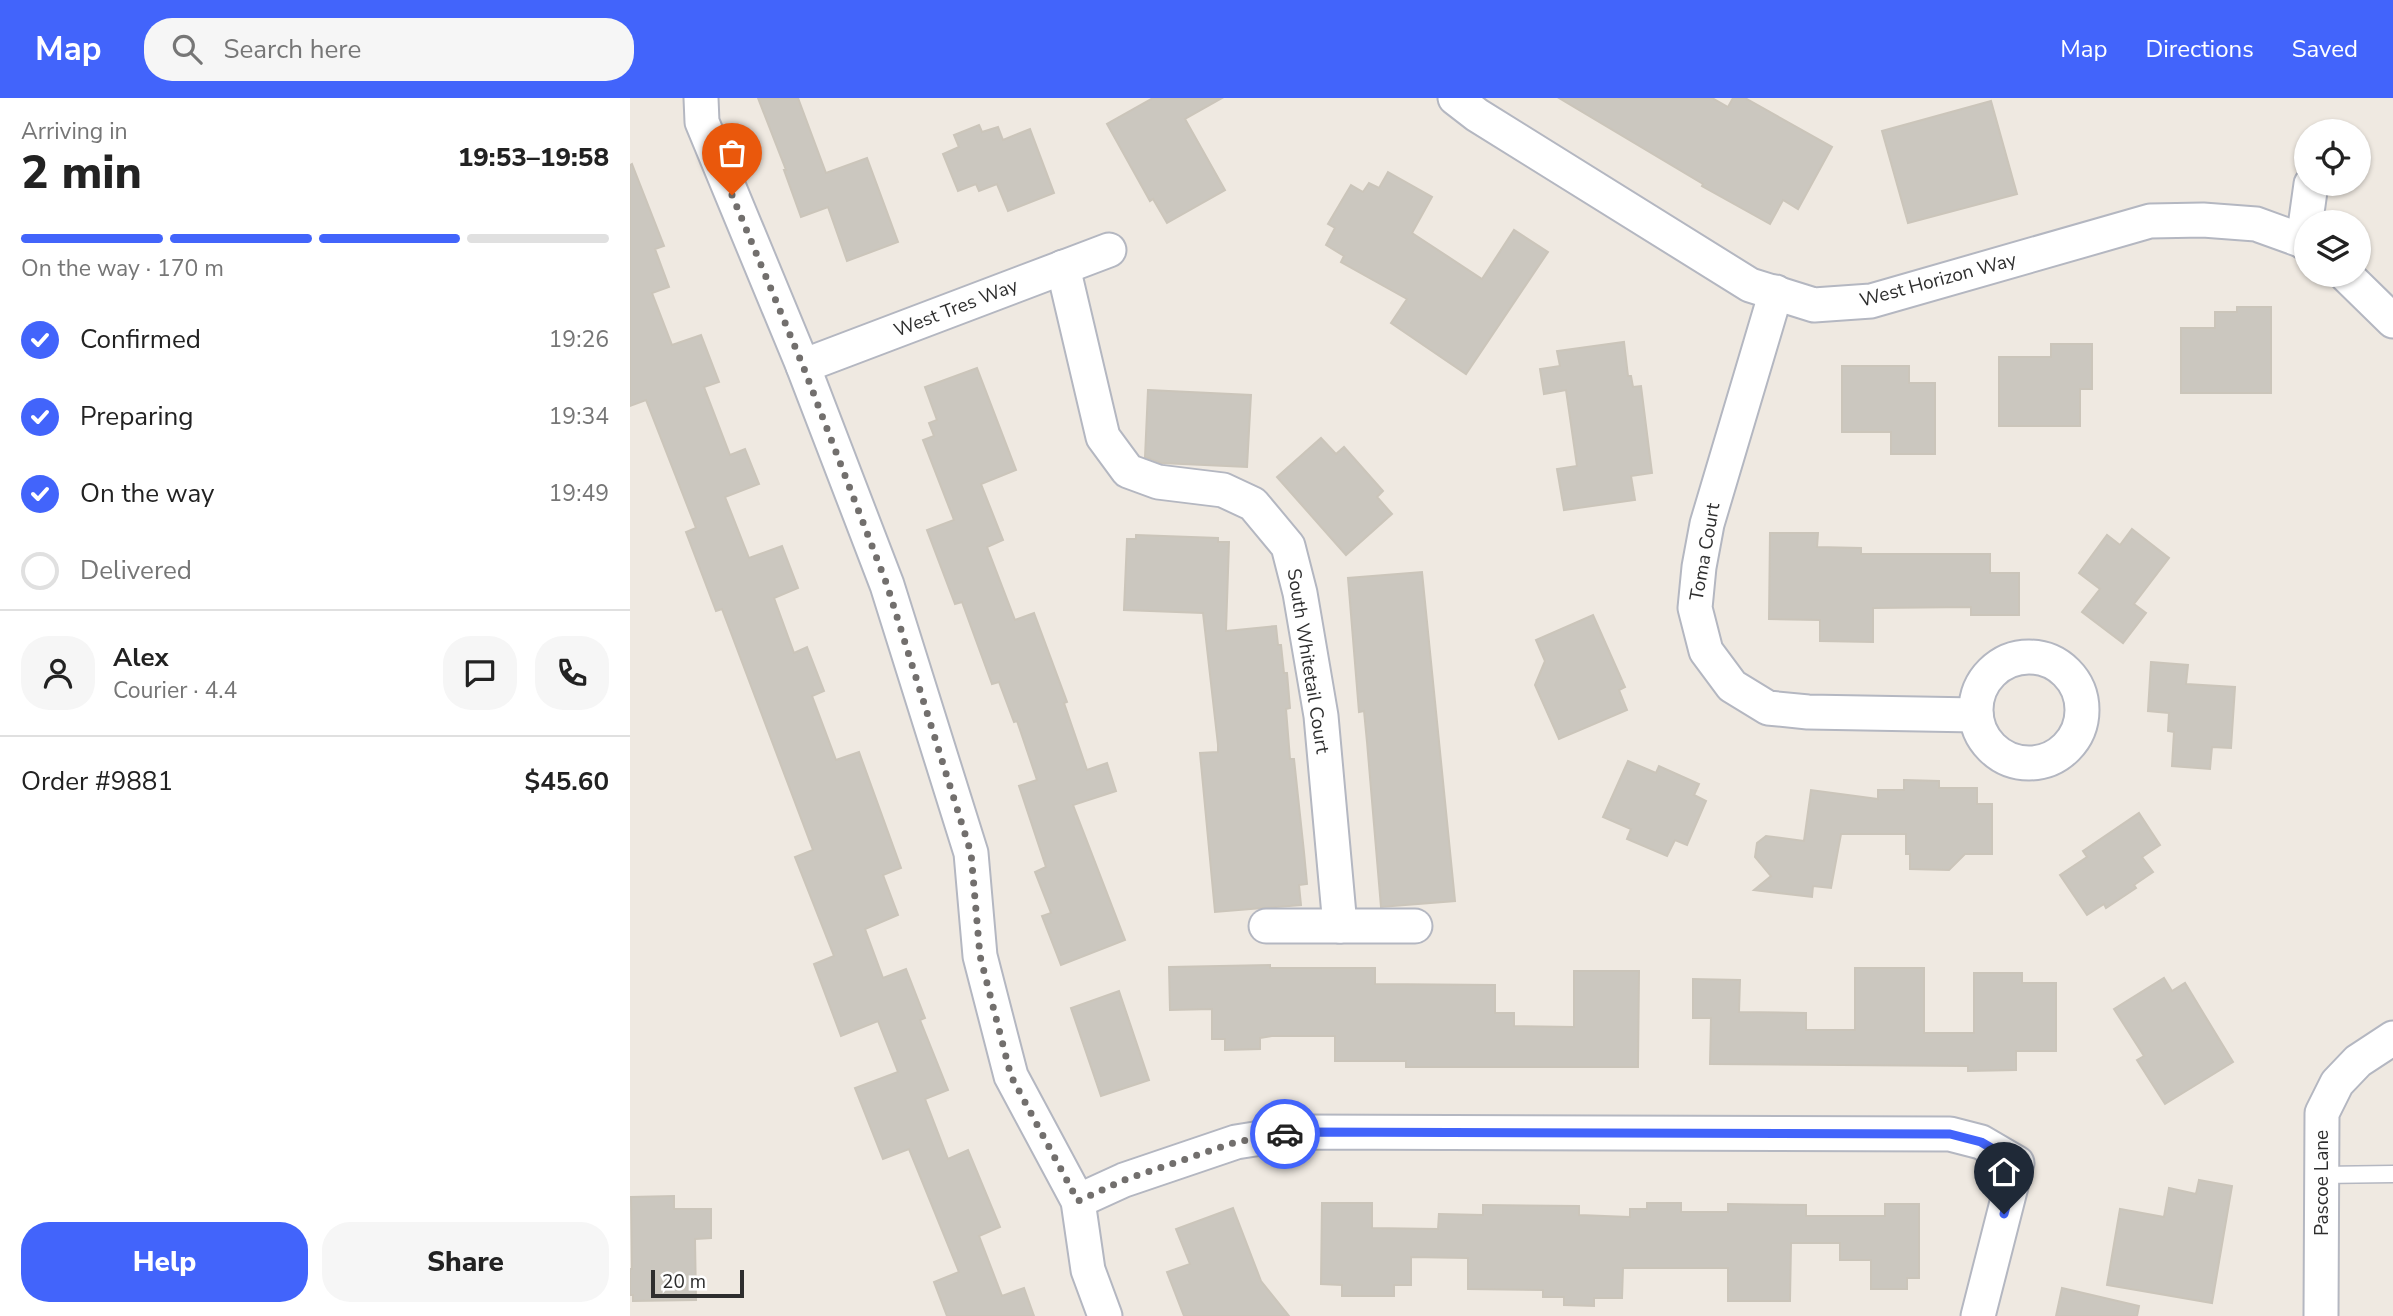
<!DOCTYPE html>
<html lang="en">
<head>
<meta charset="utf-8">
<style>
  body { margin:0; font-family:"Nunito Sans",sans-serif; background:#f6f6f6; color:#222; height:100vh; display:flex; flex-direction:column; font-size:26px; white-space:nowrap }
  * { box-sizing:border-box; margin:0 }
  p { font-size:23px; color:#767676 }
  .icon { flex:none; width:38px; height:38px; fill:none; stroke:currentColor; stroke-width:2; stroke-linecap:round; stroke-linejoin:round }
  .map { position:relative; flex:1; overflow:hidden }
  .sheet { display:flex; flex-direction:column; background:#fff; width:630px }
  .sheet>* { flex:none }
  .tools { position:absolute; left:1664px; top:21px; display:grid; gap:14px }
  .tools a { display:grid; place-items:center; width:77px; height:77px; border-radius:50%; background:#fff; box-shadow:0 2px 5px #0004; font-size:35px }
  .scale { position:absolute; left:21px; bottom:18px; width:93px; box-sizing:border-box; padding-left:7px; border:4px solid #2e2e2e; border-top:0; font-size:19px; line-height:24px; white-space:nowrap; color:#2e2e2e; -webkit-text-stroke:5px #fff; paint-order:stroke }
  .pin { position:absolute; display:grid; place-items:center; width:60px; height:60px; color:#fff; margin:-72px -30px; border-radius:50% 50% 50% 0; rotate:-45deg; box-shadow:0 0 7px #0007 }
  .pin .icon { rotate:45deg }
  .courier { position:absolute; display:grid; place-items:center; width:70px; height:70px; margin:-35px; border:5px solid #4264fb; border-radius:50%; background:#fff; color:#222; box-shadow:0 2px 9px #0007 }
  .headline em { font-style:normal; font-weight:800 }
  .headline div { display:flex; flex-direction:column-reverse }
  .headline { display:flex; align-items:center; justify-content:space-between; height:119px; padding:0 21px }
  h1 { font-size:46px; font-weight:800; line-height:52px }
  .bar { display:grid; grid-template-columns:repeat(4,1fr); gap:10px 7px; align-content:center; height:84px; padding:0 21px }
  .bar i { height:9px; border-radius:5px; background:#e0e0e0 }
  .bar .selected { background:#4264fb }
  .bar p { grid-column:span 4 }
  .line { display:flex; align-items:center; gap:18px; padding:0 21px; border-top:2px solid #e0e0e0 }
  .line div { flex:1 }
  .round { display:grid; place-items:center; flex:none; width:74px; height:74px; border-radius:28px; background:#f6f6f6 }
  ol { padding:0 21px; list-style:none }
  li { display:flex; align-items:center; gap:21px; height:77px }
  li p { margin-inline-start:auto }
  li .icon { padding:7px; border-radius:50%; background:#4264fb; color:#fff; stroke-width:4 }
  li:last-child { color:#767676 }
  li i { width:38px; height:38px; border:4px solid #e0e0e0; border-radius:50% }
  .primary-button { display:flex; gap:14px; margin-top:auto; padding:14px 21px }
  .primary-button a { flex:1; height:80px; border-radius:28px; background:#4264fb; color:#fff; font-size:28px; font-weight:800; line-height:80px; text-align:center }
  .primary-button a+a { background:#f6f6f6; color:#222 }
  header { display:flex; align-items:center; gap:42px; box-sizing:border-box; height:98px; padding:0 35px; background:#4264fb; color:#fff }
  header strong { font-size:33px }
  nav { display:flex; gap:38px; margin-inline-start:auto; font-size:24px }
  .search { width:490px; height:63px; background:#f6f6f6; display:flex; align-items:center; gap:18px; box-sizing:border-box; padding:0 24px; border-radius:28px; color:#767676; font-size:26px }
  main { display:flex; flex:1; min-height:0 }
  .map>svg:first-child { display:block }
  .building { fill:#cbc7bf; stroke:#cbc5ba; stroke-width:2 }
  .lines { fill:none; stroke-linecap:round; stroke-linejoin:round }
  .service-casing { stroke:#b4b7c1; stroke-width:19 }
  .minor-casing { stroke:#b4b7c1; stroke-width:37 }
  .service { stroke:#fff; stroke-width:16 }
  .minor { stroke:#fff; stroke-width:33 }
  .done { stroke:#726f6d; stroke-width:7; stroke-dasharray:0 12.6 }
  .route { stroke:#4264fb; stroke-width:9 }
  .labels { text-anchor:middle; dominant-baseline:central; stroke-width:5; stroke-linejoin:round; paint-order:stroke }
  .street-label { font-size:19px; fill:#2e2e2e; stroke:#fff }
</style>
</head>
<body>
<header>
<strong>Map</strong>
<div class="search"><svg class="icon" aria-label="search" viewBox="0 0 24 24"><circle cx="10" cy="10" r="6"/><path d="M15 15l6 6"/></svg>Search here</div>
<nav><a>Map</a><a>Directions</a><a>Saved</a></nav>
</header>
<main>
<section class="sheet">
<div class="headline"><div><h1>2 min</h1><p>Arriving in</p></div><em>19:53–19:58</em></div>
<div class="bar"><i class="selected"></i><i class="selected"></i><i class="selected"></i><i></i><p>On the way · 170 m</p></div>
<ol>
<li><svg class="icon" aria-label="check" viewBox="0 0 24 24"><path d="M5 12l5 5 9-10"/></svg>Confirmed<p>19:26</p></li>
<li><svg class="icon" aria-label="check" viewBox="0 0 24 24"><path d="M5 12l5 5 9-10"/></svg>Preparing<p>19:34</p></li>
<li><svg class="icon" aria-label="check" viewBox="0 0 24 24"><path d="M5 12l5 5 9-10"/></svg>On the way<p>19:49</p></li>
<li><i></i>Delivered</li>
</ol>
<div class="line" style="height:126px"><a class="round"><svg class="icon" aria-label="person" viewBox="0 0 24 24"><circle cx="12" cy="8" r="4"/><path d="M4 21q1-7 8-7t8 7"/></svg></a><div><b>Alex</b><p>Courier · 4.4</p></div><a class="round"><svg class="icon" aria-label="chat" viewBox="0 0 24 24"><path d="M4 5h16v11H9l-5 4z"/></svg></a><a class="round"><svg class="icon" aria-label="phone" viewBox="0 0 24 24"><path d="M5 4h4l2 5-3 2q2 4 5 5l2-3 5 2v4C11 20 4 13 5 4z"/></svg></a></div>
<div class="line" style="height:91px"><div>Order #9881</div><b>$45.60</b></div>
<div class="primary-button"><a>Help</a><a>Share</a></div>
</section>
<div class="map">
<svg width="1763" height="1218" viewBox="0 0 1763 1218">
  <rect width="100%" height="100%" fill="#efe9e1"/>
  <g class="building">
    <polygon points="128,0 168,0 196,75 237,60 268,144 217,163 198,109 171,119 154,72 156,72"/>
    <polygon points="523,0 592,0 555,21 595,92 537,125 523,101 520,103 477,26"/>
    <polygon points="929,0 1082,0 1098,9 1103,0 1115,0 1202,49 1168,111 1153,102 1140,126 1072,88 1073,86"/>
    <polygon points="1361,3 1387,96 1278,125 1252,33"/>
    <polygon points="349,27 352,34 368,29 373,42 400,31 424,95 378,113 367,86 349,93 346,86 328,93 313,56 329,49 324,37"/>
    <polygon points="2,66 34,148 25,151 39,189 22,195 42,247 71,237 89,284 74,289 100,357 115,351 129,386 95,399 119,460 152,448 168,490 144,500 164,555 177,549 194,593 182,598 206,662 229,654 271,770 253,777 268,817 235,831 253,880 276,871 295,920 290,922 318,992 295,1001 318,1061 338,1052 370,1129 349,1138 372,1198 394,1190 404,1218 317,1218 304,1184 329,1174 279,1051 253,1061 225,990 268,974 248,923 211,938 184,866 204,858 165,759 183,752 92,511 86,513 56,434 66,430 16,302 0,308 0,67"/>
    <polygon points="758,74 802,99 782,135 852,181 884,132 918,154 836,276 761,225 777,201 711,164 714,158 696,147 705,130 698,126 721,87 733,94 739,85 749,90"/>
    <polygon points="1607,209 1641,209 1641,295 1551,295 1551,230 1585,230 1585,214 1607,214"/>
    <polygon points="994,244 998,278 1001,278 1003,289 1011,288 1022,375 1001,378 1005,402 934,412 927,371 947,368 936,292 914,296 910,271 930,268 927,253"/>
    <polygon points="1421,246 1462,246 1462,291 1450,291 1450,328 1369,328 1369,259 1421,259"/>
    <polygon points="1212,268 1279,268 1279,285 1305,285 1305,356 1261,356 1261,334 1212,334"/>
    <polygon points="347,270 386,372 351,386 373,442 357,449 385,522 404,515 437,604 434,605 457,672 477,665 486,693 443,707 495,842 431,867 412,818 421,815 405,774 416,769 389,688 407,682 387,623 384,624 369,584 362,586 332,504 325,506 297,432 324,422 293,342 304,338 299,325 307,322 295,289"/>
    <polygon points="518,292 621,297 617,369 531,365 515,359"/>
    <polygon points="691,340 706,356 714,349 753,393 747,399 762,416 716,457 647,379"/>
    <polygon points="1502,431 1539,460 1504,506 1516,515 1493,545 1452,514 1470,491 1449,475 1477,437 1490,447"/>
    <polygon points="1140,435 1188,435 1187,449 1231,450 1231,456 1360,456 1360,475 1389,475 1389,517 1341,517 1341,509 1243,510 1243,544 1190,543 1190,522 1139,521"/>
    <polygon points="506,437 588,440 588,444 599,444 596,533 646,528 648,547 651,547 654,575 657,575 660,610 656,611 660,661 664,661 674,754 677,786 669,787 671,807 585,814 570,655 588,654 588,647 573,515 494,512 497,441 506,441"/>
    <polygon points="792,474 825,803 751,809 737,644 734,613 729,614 718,480"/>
    <polygon points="963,517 995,589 989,592 997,612 929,641 905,587 915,563 906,542"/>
    <polygon points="1521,564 1558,567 1556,586 1605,589 1601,650 1582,649 1580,671 1542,668 1544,634 1538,633 1539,615 1518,613"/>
    <polygon points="998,663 1026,675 1029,668 1069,686 1064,697 1076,703 1057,747 1045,742 1037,758 997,741 1001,731 973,719"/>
    <polygon points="1274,682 1309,683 1309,690 1347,690 1347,706 1362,706 1362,756 1335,756 1319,772 1280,771 1280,756 1276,756 1276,736 1211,736 1201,790 1183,788 1182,799 1124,792 1141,778 1125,759 1127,745 1136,738 1174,743 1181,692 1248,701 1248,692 1274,692"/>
    <polygon points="1509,715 1530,747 1512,759 1523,774 1504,787 1506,790 1476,810 1474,806 1457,817 1430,777 1457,759 1453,753"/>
    <polygon points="640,867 640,870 745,870 745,886 865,887 865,915 884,915 884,928 944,929 944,873 1009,873 1008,969 776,969 776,963 705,963 705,938 642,938 630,940 630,951 595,952 595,941 582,941 582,911 540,912 539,869"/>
    <polygon points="1225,870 1294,870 1294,935 1344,935 1344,875 1392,875 1392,885 1426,885 1426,953 1386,953 1386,972 1338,973 1338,968 1080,966 1081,920 1063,920 1063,881 1110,882 1109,914 1176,915 1176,932 1225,932"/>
    <polygon points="1534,880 1542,893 1555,885 1603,964 1535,1006 1507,962 1514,958 1484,911"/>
    <polygon points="489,893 519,982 471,998 441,910"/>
    <polygon points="1569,1082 1602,1088 1582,1205 1477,1187 1490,1111 1534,1119 1539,1090 1566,1096"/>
    <polygon points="44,1098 44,1111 81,1111 81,1140 65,1141 66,1202 3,1203 3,1197 0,1197 0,1171 2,1171 1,1099"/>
    <polygon points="692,1105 742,1105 742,1130 808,1131 809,1116 853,1117 853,1107 949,1108 949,1117 1000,1119 1000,1111 1017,1111 1017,1105 1051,1105 1051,1114 1098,1114 1098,1106 1176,1107 1176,1118 1255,1118 1255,1106 1289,1106 1289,1180 1277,1180 1277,1191 1241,1191 1241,1162 1210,1162 1210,1145 1161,1145 1160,1203 1098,1203 1098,1170 993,1170 992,1200 964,1200 964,1208 934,1207 934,1199 913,1199 913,1192 838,1191 838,1160 781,1159 781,1187 764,1187 764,1198 712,1198 712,1187 691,1186"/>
    <polygon points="603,1110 631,1183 659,1218 554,1218 537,1174 560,1166 546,1131"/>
    <polygon points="1432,1190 1509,1208 1507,1218 1426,1218"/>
  </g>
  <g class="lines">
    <defs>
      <polyline id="service" points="1691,1077 1763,1076"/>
      <g id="minor">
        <polyline points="71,0 72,24 173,268 257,487 341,755 350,858 381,978 448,1103 458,1172 475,1218"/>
        <polyline points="825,0 847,17 1120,187 1184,207 1241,203 1520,123 1573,122 1626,126 1673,143"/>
        <polyline points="1676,146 1673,143 1681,86"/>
        <polyline points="433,169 473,339 498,373 528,384 593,392 623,406 658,448 670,495 691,618 710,828"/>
        <polyline points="1716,177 1763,223"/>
        <polyline points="1146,194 1077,426 1069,469 1065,510 1076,553 1102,588 1138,610 1178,614 1346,617"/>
        <polyline points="173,268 479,152"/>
        <circle cx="1399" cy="612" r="53"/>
        <polyline points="636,828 785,828"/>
        <polyline points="448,1103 494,1082 606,1044 669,1034 1320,1036 1351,1044 1387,1065 1348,1218"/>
        <polyline points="1691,1218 1692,1015 1707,985 1728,963 1763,940"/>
      </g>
    </defs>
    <use href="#service" class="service-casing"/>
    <use href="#minor" class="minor-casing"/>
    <use href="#service" class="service"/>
    <use href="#minor" class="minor"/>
  </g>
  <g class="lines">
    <polyline class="done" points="102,97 173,268 257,487 341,755 350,858 381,978 448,1103 494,1082 606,1044 655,1036"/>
    <polyline class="route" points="655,1036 669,1034 1320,1036 1351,1044 1387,1065 1374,1116"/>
  </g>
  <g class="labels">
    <g class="street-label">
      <text transform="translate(1308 182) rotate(-15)">West Horizon Way</text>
      <text transform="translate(326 210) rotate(-21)">West Tres Way</text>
      <text transform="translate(1075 454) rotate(-80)">Toma Court</text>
      <text transform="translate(678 563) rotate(81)">South Whitetail Court</text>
      <text transform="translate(1692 1085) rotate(-90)">Pascoe Lane</text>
    </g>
  </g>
</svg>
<div class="tools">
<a><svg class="icon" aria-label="locate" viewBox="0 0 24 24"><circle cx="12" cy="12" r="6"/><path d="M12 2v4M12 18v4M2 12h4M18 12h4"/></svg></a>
<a><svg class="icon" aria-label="layers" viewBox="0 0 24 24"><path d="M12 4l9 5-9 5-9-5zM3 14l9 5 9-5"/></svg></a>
</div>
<div class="scale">20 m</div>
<div class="pin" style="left:102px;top:97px;background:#ea580c"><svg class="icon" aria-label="bag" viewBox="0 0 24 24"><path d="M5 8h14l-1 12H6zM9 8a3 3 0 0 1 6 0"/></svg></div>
<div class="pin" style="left:1374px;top:1116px;background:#1f2937"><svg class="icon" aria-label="home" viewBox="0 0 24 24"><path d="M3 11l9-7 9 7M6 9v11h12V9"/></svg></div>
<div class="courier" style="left:655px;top:1036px"><svg class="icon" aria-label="car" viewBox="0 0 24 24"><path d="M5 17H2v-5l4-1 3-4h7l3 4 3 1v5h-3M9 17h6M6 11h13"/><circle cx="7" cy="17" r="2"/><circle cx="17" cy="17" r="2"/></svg></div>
</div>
</main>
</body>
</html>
